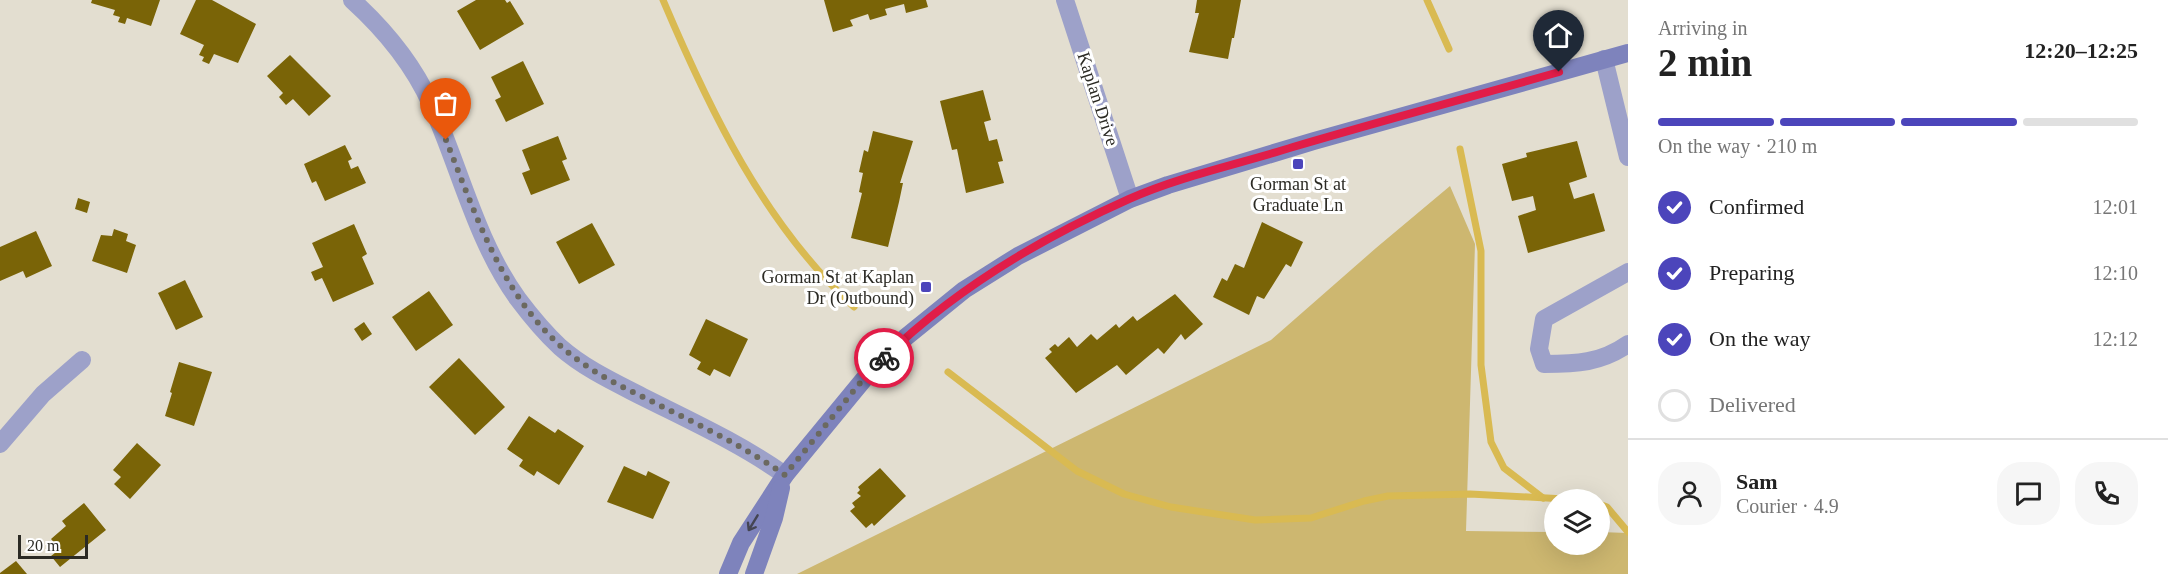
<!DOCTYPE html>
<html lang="en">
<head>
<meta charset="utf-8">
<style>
  body { margin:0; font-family:"Times New Roman",serif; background:#f6f6f6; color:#222; height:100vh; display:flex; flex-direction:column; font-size:22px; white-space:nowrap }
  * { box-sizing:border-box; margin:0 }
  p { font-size:20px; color:#767676 }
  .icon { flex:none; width:33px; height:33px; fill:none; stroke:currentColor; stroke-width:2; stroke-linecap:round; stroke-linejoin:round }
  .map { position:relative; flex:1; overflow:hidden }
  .details { display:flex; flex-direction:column; background:#fff; width:540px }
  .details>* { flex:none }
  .controls { position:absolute; left:1544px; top:489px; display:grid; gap:12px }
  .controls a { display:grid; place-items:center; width:66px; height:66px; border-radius:50%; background:#fff; box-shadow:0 6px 24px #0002; font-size:30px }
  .scale { position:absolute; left:18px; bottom:15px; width:70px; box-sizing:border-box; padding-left:6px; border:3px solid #2b2a24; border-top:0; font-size:16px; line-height:21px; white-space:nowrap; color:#2b2a24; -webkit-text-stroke:4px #fff; paint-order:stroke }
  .pin { position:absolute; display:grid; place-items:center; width:51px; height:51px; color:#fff; margin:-62px -26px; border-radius:50% 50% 50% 0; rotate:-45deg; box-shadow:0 0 6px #0007 }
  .pin .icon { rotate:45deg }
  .courier { position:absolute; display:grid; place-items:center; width:60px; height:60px; margin:-30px; border:4px solid #e11d48; border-radius:50%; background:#fff; color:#222; box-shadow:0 2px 8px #0007 }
  .head em { font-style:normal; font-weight:800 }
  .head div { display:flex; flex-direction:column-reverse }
  .head { display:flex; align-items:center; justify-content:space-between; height:102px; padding:0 30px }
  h1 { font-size:39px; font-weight:800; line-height:45px }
  .bar { display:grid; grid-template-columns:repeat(4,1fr); gap:9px 6px; align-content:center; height:72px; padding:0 30px }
  .bar i { height:8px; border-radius:4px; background:#e0e0e0 }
  .bar .selected { background:#4c45bb }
  .bar p { grid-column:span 4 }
  .line { display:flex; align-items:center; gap:15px; padding:0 30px; border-top:2px solid #e0e0e0 }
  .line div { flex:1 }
  .round { display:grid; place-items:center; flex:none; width:63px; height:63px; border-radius:24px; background:#f6f6f6 }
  ol { padding:0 30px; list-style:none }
  li { display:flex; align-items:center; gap:18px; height:66px }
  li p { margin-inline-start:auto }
  li .icon { padding:6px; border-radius:50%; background:#4c45bb; color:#fff; stroke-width:4 }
  li:last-child { color:#767676 }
  li i { width:33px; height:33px; border:3px solid #e0e0e0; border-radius:50% }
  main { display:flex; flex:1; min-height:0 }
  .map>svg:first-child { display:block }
  .green { fill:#cdb770 }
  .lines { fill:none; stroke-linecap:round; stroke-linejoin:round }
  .stream { stroke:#d9ba52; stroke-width:7 }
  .building { fill:#7a6407 }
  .minor { stroke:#9da1c9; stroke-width:18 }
  .tertiary { stroke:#9da1c9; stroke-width:18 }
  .secondary { stroke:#7e83bc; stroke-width:18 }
  .oneway { stroke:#444552 }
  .done { stroke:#6b6960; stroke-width:6; stroke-dasharray:0 10.8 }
  .route { stroke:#e11d48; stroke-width:8 }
  .poi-dot { fill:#4c45bb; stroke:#fff; stroke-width:2 }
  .labels { text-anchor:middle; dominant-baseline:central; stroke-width:6; stroke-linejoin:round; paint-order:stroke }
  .street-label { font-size:18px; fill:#2b2a24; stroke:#fff }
  .poi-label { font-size:18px; fill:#2b2a24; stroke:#fff }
</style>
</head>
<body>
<main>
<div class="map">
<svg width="1628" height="574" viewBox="0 0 1628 574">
  <rect width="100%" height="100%" fill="#e3ded0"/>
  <polygon class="green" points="1450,186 1475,244 1466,531 1554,532 1554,544 1599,544 1599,532 1628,533 1628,574 797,574 1271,340 1376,248"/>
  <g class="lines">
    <g class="stream">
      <path d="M 663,0 C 710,111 764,224 854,307"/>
      <polyline points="1427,0 1449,49"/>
      <polyline points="1460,149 1481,251 1481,365 1491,442 1504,468 1543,498"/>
      <polyline points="948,372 1077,471 1124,494 1171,507 1255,520 1311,518 1364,501 1388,496 1470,494 1583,500"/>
      <polyline points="1599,504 1607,507 1628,532"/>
    </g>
  </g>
  <g class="building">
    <polygon points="92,0 160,0 151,26 127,18 125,24 118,22 120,17 113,15 115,10 91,3"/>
    <polygon points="196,0 212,0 256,24 238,63 214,54 209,64 202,61 204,57 199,55 204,45 180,34"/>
    <polygon points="476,0 505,0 507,3 510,1 524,24 480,50 457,11"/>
    <polygon points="824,0 926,0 928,7 906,13 904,4 885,9 887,15 870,20 868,14 850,20 853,26 833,32"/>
    <polygon points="1197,0 1241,0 1234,38 1232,38 1228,59 1189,52 1199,13 1195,13"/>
    <polygon points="290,55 331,96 309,116 293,99 286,105 279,97 283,93 267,76"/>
    <polygon points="523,61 544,104 506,122 495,100 501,97 491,77"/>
    <polygon points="983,90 991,120 984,122 989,141 997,139 1003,161 998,162 1004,183 966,193 957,149 952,150 940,101"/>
    <polygon points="873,131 913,141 900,183 903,183 899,202 888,247 851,238 862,193 859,192 863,173 859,172 864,150 868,152"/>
    <polygon points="558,136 567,159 562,161 570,180 531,195 522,173 530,170 522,150"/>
    <polygon points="1577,141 1587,177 1569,183 1574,199 1594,193 1605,231 1528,253 1518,216 1536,210 1533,196 1512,201 1502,164 1527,157 1526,153"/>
    <polygon points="345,145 352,159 348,161 351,169 358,166 366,183 325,201 316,181 312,183 304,164"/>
    <polygon points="78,198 90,202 87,213 75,209"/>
    <polygon points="1262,222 1303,242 1291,267 1286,264 1264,299 1257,296 1249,315 1213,297 1222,278 1227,281 1235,264 1244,268"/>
    <polygon points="592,223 615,265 579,284 556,242"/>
    <polygon points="354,224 367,254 362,257 374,284 333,302 322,278 315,281 311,272 323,267 312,243"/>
    <polygon points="114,229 128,234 126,241 136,245 127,273 92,261 101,235 112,236"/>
    <polygon points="36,231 52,266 26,278 23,271 0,281 0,247"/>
    <polygon points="185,280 203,317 176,330 158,293"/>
    <polygon points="429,291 453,325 416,351 392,317"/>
    <polygon points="1175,294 1203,324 1185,340 1181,334 1164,354 1158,348 1126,375 1117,365 1076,393 1045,358 1052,352 1049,349 1055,344 1058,347 1069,337 1077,347 1091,334 1097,340 1116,324 1119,328 1133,316 1137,321"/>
    <polygon points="706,319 748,339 730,377 714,369 710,376 697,369 701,362 689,355"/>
    <polygon points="364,322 372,334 362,341 354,329"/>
    <polygon points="459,358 505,407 475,435 429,387"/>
    <polygon points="179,362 212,372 194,426 165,416 172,393 170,392"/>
    <polygon points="529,416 555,433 558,429 584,446 559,485 537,471 534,476 519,466 523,460 507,449"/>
    <polygon points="137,443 161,465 130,499 114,484 121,477 113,470"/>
    <polygon points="624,466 646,476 648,471 670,482 653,519 607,502"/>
    <polygon points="880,468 906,496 874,526 872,523 866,528 850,511 855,507 852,503 861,496 857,493 860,490 858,487"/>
    <polygon points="84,503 106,530 60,567 51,556 60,549 51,539 66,526 62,521"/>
    <polygon points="16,561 27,574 0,574 0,573"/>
  </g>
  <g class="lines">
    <g class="minor">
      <path d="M 352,0 C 384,29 413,64 431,104 C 460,168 476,241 518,299 C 530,315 545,333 560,347 C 585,369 616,383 645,398 C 693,422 741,444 785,475"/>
      <polyline points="1604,59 1628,157"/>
      <path d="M 1628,272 L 1544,319 L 1539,349 L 1544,364 C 1576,364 1601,363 1628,344"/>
      <polyline points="0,444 43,394 82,360"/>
    </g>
    <polyline class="tertiary" points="1065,0 1130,199"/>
    <g class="secondary">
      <polyline points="728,574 741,543 785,475 869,373 906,337 964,290 1018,256 1130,199 1168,185 1314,141 1628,53"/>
      <polyline points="754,574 774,518 781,488"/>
    </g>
  </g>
  <defs><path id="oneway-shaft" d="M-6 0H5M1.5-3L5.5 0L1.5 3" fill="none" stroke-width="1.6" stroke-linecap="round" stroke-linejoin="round" transform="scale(1.5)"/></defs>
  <use class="oneway" href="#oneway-shaft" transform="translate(753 523) rotate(121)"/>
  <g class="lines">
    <path class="done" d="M 446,140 C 479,223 507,312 585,365 C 605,379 627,389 649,400 C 695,423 742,445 785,475 L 869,372 L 884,358"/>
    <path class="route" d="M 884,358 C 954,290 1039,239 1129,199 C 1181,176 1239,164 1293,147 C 1381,121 1471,97 1559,72"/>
  </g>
  <g class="poi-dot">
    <rect x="1292" y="158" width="12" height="12" rx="3"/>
    <rect x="920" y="281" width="12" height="12" rx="3"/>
  </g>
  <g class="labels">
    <g class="street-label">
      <text transform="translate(1098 99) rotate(72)">Kaplan Drive</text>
    </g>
    <g class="poi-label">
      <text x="1298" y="184">Gorman St at<tspan x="1298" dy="21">Graduate Ln</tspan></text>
      <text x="914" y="277" text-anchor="end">Gorman St at Kaplan<tspan x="914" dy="21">Dr (Outbound)</tspan></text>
    </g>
  </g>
</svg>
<div class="controls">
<a><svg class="icon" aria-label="layers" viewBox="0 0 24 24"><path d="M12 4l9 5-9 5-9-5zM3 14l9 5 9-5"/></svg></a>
</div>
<div class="scale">20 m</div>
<div class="pin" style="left:446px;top:140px;background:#ea580c"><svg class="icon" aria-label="bag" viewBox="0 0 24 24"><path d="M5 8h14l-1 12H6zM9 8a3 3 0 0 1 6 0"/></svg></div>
<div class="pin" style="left:1559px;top:72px;background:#1f2937"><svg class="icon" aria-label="home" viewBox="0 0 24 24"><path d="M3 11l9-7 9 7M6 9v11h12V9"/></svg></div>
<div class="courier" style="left:884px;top:358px"><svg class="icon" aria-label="bike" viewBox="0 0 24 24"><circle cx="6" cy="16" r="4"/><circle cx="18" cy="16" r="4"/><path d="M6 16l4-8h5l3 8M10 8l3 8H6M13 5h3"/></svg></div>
</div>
<section class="details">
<div class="head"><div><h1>2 min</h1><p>Arriving in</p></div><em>12:20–12:25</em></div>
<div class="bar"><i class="selected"></i><i class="selected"></i><i class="selected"></i><i></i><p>On the way · 210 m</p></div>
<ol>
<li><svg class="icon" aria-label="check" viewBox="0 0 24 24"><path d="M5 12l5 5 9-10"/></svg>Confirmed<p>12:01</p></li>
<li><svg class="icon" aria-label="check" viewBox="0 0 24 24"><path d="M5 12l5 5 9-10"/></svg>Preparing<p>12:10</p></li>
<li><svg class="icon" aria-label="check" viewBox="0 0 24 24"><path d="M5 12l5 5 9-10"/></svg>On the way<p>12:12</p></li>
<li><i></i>Delivered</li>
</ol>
<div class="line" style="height:108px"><a class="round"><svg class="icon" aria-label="person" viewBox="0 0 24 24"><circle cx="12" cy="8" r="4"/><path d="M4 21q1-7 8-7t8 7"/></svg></a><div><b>Sam</b><p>Courier · 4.9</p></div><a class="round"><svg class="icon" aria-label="chat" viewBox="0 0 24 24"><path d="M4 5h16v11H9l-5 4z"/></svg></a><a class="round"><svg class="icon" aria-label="phone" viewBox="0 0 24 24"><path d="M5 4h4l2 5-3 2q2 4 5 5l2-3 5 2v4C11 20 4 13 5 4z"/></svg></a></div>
</section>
</main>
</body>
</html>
